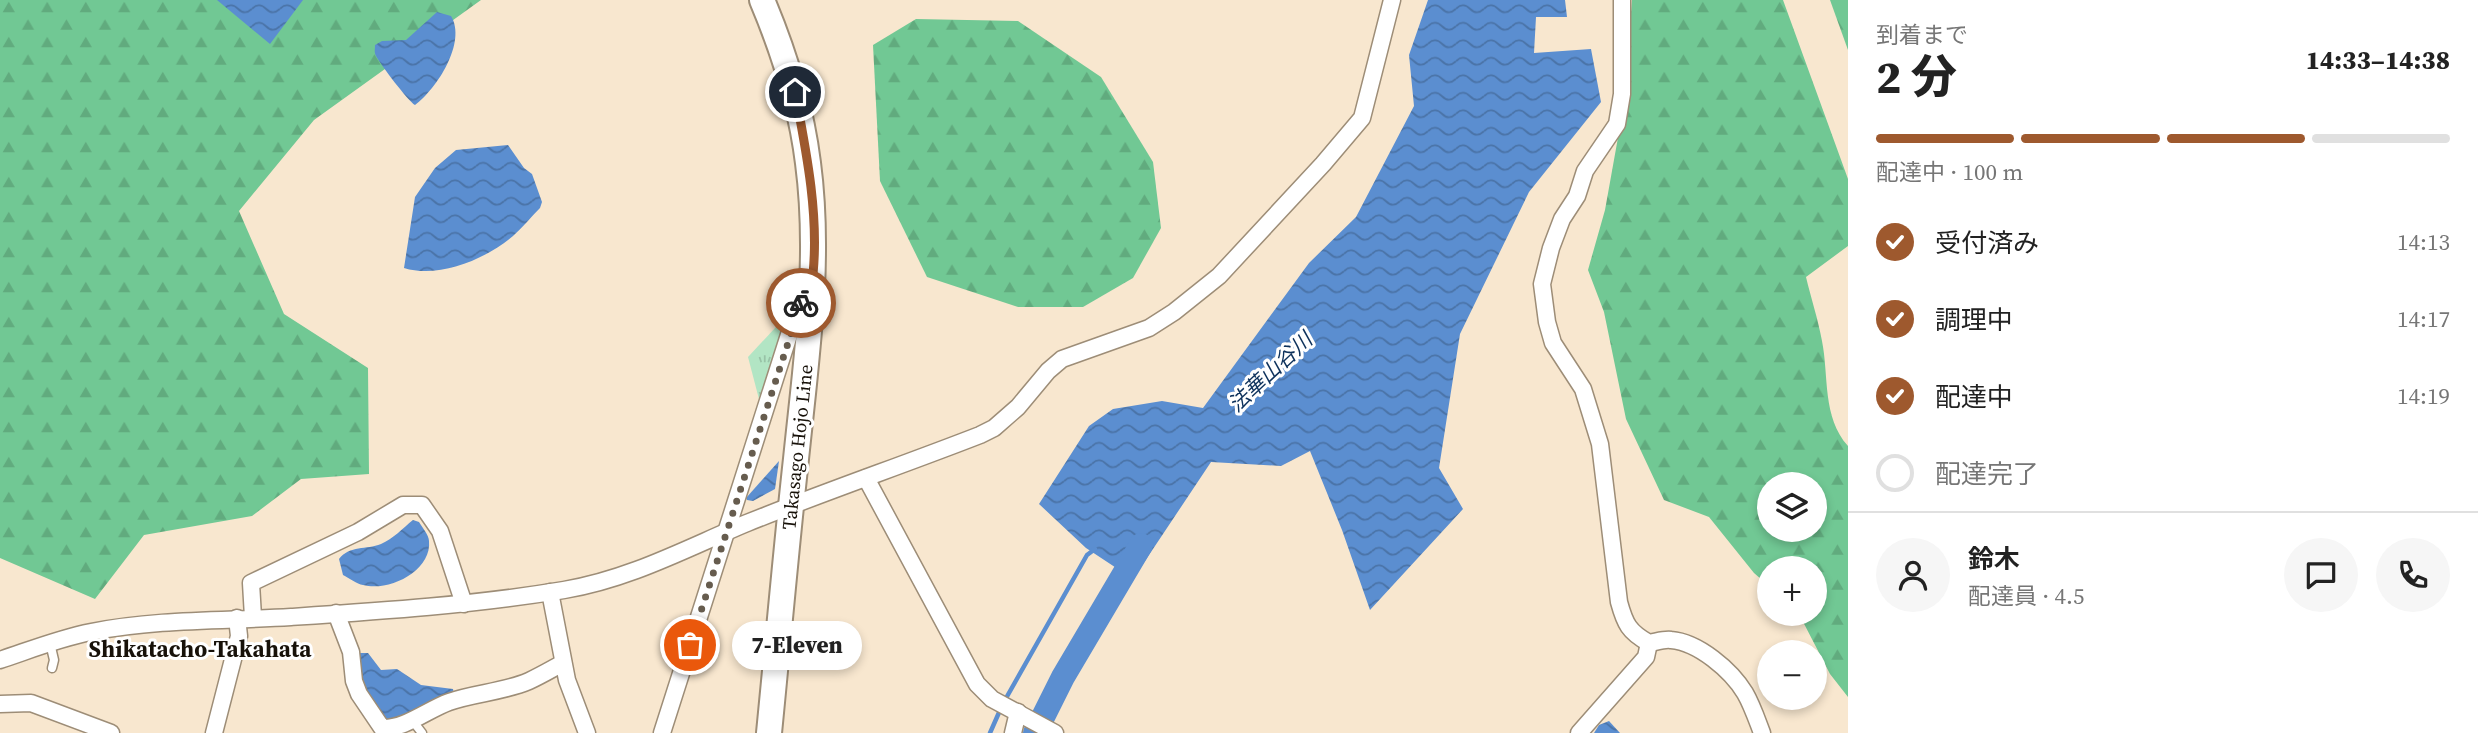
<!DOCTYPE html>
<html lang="ja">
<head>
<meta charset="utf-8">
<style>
  body { margin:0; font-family:"Source Serif 4","Noto Sans JP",serif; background:#f6f6f6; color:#222; height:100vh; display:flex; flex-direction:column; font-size:26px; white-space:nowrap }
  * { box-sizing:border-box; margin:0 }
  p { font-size:23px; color:#767676 }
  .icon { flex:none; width:38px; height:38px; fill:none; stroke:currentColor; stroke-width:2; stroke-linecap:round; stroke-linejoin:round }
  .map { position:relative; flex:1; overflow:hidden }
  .side { display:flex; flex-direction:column; background:#fff; width:630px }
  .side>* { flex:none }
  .buttons { position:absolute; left:1757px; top:472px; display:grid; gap:14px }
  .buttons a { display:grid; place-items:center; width:70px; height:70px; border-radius:50%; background:#fff; box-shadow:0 4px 10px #0003; font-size:35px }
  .pin { position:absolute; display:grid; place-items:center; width:60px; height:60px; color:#fff; margin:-30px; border:4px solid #fff; border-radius:50%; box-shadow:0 2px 7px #0007 }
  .courier { position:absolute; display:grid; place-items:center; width:70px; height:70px; margin:-35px; border:5px solid #9e592e; border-radius:50%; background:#fff; color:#222; box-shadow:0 2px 9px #0007 }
  .bubble { position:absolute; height:49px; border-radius:24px; background:#fff; box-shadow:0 4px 10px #0003; font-size:23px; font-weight:800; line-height:49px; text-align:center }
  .headline em { font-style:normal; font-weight:800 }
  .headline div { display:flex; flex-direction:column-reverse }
  .headline { display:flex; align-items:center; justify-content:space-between; height:119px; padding:0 28px }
  h1 { font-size:46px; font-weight:800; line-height:52px }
  .bar { display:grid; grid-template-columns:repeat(4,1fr); gap:10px 7px; align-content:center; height:84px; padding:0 28px }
  .bar i { height:9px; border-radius:5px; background:#e0e0e0 }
  .bar .selected { background:#9e592e }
  .bar p { grid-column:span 4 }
  .line { display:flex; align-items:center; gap:18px; padding:0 28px; border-top:2px solid #e0e0e0 }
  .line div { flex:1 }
  .round { display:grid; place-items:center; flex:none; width:74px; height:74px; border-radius:37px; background:#f6f6f6 }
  ol { padding:0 28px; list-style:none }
  li { display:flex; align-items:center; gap:21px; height:77px }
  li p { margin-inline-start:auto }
  li .icon { padding:7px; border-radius:50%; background:#9e592e; color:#fff; stroke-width:4 }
  li:last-child { color:#767676 }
  li i { width:38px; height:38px; border:4px solid #e0e0e0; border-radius:50% }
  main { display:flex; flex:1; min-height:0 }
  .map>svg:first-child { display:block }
  .grass { fill:url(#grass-tufts) }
  .forest { fill:url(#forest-firs); fill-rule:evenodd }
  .water { fill:url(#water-waves) }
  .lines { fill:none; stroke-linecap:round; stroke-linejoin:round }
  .stream { stroke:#5b8ed0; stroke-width:4.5 }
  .river { stroke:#5b8ed0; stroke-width:24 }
  .lane-casing { stroke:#9d8d77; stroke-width:11 }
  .street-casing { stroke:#9d8d77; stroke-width:19 }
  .primary-casing { stroke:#9d8d77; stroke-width:28 }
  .lane { stroke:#fff; stroke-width:8 }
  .street { stroke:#fff; stroke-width:16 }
  .primary { stroke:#fff; stroke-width:24 }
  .done { stroke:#665c4e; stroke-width:7; stroke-dasharray:0 12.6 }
  .route { stroke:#9e592e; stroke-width:9 }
  .labels { text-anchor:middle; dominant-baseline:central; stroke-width:6; stroke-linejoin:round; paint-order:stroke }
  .street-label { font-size:19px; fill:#171109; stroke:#fff }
  .water-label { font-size:21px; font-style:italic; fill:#0d315b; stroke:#fff }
  .quarter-label { font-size:23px; font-weight:bold; fill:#171109; stroke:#fff }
</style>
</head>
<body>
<main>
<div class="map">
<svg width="1848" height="733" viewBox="0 0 1848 733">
  <defs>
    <pattern id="grass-tufts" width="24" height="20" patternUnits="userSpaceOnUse" patternTransform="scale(1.75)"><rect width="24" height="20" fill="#b2e5c4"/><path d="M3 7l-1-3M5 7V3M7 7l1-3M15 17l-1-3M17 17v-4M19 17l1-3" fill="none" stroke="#98c3a7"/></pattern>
    <pattern id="forest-firs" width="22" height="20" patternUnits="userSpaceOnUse" patternTransform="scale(1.75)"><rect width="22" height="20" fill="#71c894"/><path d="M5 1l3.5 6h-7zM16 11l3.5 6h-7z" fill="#61ab7e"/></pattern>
    <pattern id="water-waves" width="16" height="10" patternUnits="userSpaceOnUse" patternTransform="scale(1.75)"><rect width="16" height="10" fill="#5b8ed0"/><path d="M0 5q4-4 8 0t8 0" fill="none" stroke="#4a73a7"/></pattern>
  </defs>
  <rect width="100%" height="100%" fill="#f8e7cf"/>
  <g class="grass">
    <polygon points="807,253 805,277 791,310 784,305 792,291"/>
    <polygon points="790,312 760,403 748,357"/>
  </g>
  <g class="forest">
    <polygon points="0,0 481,0 314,120 239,211 284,314 368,368 369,474 301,479 252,516 144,535 95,599 0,558"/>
    <path d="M 1632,0 L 1783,0 L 1848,179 L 1848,246 L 1806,277 C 1811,298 1818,319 1822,341 C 1829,376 1822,417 1848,446 L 1848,697 L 1830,674 L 1799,614 L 1815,614 L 1815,569 L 1769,569 L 1769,586 L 1754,573 L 1709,517 L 1664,500 L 1626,419 L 1604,312 L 1588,270 L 1605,210 L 1624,104 ZM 1769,485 L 1815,485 L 1815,530 L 1769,530 Z"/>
    <polygon points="1830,0 1848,0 1848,50"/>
    <polygon points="916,19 1018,21 1101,77 1153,162 1161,228 1133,278 1083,307 1018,307 927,277 880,181 873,45"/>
  </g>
  <g class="water">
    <polygon points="217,0 303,0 270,44"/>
    <polygon points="1428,0 1565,0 1567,17 1536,17 1534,53 1591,49 1601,102 1529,192 1460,334 1439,468 1463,509 1370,610 1342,530 1310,451 1281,466 1211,462 1133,579 1086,548 1039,504 1089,426 1113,409 1162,401 1203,408 1309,263 1356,217 1414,106 1409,55"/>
    <path d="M 437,12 L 451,16 C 467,42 437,89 415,105 C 408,101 381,65 376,56 C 374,52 375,50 375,45 L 382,41 L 406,40 Z"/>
    <path d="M 508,145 L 524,168 L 532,174 L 542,202 L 540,208 C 531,217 522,228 513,236 C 486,259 439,279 404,268 L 415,197 L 435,168 L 456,150 Z"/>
    <polygon points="779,461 775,489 753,501 747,500 746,498"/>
    <path d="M 413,520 L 419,522 C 422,527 429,535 429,541 C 432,571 389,592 363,585 C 357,584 349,578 343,575 L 339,559 C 350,545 366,550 381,544 C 393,539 403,528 413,520 Z"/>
    <polygon points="359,653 368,653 381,670 397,669 421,685 453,689 454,695 386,722 361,686"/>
    <polygon points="1609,721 1620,733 1594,733 1599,725"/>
  </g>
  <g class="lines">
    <g class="stream">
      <polyline points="1005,700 1087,555 1095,549"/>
      <polyline points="990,733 1001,708"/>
    </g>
    <polyline class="river" points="1035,733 1063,677 1141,545"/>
    <defs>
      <g id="lane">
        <polyline points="50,643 54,660 52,668"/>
        <polyline points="412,720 422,733"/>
      </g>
      <g id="street">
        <path d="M 1622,0 L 1622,94 L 1617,124 L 1585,171 L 1577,196 L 1562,219 L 1551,248 L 1542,284 L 1547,322 L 1553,343 L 1583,389 L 1600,444 L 1619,602 C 1625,624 1629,632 1649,643 C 1656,642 1664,639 1671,640 C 1698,642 1731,670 1745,693 C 1752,705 1757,720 1762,733"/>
        <polyline points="866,478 977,684 992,699 1055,733"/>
        <polyline points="550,592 567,680 587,733"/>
        <path d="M 336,613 L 351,652 L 354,681 L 359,694 L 382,728 C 405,729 427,710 449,702 C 474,693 504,692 529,681 C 540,676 552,669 563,663"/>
        <polyline points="253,617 251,583 358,532 403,505 422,505 440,531 464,604"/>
        <path d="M 0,660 C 30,650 60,638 91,632 C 157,619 224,621 291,617 C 382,611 474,605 564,590 C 630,579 687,548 747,523 C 824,492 903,465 980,435 L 994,428 L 1018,407 L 1048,371 L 1062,359 L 1149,328 L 1174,312 L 1219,276 L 1323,164 L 1362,118 L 1392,0"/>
        <polyline points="0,704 31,703 111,733"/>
        <polyline points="214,733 239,636 237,618"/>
        <polyline points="662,733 795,316 807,290"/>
        <polyline points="1013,733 1018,712"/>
        <polyline points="1579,733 1646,657 1649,643"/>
      </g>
      <path id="primary" d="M 762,0 C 784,52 801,106 808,163 C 821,261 806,361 796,459 C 786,550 778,642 769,733"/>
    </defs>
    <use href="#lane" class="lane-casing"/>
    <use href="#street" class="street-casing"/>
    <use href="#primary" class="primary-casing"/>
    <use href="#lane" class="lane"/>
    <use href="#street" class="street"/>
    <use href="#primary" class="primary"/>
  </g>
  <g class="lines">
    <polyline class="done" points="690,645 801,303"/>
    <path class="route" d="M 795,92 C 806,150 819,214 813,274 C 812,284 805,294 801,303"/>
  </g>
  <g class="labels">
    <g class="street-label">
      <text transform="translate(797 447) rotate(-84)">Takasago Hojo Line</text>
    </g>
    <g class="water-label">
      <text transform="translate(1270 372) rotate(-43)">法華山谷川</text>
    </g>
    <g class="quarter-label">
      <text x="200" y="649">Shikatacho-Takahata</text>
    </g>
  </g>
</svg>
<div class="buttons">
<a><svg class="icon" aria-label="layers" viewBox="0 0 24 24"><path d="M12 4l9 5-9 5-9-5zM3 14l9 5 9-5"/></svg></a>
<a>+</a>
<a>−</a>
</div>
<div class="pin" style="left:690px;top:645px;background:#ea580c"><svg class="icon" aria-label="bag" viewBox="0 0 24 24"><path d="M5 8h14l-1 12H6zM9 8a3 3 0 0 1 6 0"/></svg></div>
<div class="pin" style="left:795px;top:92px;background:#1f2937"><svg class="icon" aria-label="home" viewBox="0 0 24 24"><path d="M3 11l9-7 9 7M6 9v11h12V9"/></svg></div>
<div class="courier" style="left:801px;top:303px"><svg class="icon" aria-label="bike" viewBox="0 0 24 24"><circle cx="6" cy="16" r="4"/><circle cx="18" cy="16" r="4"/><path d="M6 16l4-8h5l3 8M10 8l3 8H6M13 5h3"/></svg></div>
<div class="bubble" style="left:732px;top:621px;width:130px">7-Eleven</div>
</div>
<section class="side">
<div class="headline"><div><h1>2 分</h1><p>到着まで</p></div><em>14:33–14:38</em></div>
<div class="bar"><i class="selected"></i><i class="selected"></i><i class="selected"></i><i></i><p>配達中 · 100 m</p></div>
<ol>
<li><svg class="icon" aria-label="check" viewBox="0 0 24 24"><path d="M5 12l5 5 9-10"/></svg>受付済み<p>14:13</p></li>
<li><svg class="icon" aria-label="check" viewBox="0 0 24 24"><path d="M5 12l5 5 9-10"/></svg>調理中<p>14:17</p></li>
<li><svg class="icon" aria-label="check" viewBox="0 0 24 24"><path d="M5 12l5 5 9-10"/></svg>配達中<p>14:19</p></li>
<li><i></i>配達完了</li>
</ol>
<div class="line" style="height:126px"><a class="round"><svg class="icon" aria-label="person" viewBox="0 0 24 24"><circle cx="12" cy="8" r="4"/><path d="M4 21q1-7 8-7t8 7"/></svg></a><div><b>鈴木</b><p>配達員 · 4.5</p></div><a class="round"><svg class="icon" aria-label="chat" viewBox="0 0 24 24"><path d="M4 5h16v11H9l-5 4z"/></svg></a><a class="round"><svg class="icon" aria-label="phone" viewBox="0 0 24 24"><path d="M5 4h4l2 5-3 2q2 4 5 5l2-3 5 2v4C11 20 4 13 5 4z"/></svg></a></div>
</section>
</main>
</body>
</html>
